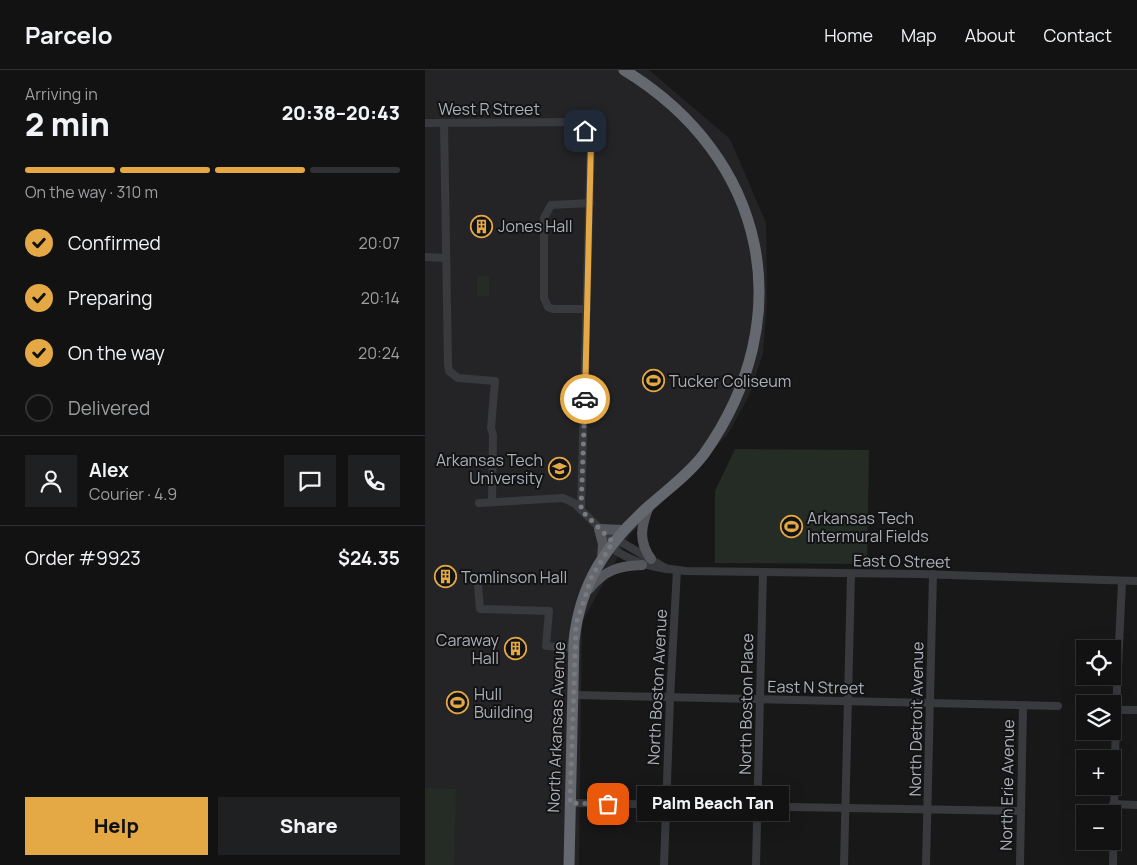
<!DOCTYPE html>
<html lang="en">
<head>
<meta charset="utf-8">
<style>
  body { margin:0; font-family:Manrope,sans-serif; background:#1f2021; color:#f1f3f6; height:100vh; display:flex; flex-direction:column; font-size:19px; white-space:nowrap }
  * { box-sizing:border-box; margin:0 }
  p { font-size:16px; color:#9c9ea0 }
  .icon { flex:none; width:28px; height:28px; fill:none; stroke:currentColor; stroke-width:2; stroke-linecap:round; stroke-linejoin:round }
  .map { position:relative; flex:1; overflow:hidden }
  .side { display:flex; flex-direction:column; background:#121213; width:425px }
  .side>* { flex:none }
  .fabs { position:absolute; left:651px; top:570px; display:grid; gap:10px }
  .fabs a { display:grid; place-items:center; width:45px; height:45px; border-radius:0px; background:#121213; box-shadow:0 5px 20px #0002,0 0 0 1px #313233; font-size:25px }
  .pin { position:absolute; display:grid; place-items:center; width:42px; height:42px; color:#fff; margin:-21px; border-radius:10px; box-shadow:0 2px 8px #0006 }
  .courier { position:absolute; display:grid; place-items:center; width:50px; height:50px; margin:-25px; border:4px solid #e4a845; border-radius:50%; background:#fff; color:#222; box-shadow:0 1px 6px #0007 }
  .bubble { position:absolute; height:35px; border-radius:0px; background:#121213; box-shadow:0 5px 20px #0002,0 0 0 1px #313233; font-size:16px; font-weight:800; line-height:35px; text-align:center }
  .summary em { font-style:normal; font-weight:800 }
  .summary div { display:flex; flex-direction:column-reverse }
  .summary { display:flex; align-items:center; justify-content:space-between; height:85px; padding:0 25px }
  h1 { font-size:32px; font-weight:800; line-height:38px }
  .bar { display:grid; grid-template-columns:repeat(4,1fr); gap:8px 5px; align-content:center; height:60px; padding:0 25px }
  .bar i { height:6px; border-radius:4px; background:#313233 }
  .bar .current { background:#e4a845 }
  .bar p { grid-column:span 4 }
  .line { display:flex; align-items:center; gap:12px; padding:0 25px; border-top:1px solid #313233 }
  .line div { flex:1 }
  .round { display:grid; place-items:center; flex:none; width:52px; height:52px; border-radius:0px; background:#1f2021 }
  ol { padding:0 25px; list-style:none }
  li { display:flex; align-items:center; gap:15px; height:55px }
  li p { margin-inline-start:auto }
  li .icon { padding:5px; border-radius:50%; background:#e4a845; color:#111; stroke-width:4 }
  li:last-child { color:#9c9ea0 }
  li i { width:28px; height:28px; border:2px solid #313233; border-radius:50% }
  .primary-button { display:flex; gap:10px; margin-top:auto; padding:10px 25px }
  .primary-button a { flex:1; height:58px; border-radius:0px; background:#e4a845; color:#111; font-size:20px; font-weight:800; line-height:58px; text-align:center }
  .primary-button a+a { background:#1f2021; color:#f1f3f6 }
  header { display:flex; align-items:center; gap:30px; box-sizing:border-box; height:70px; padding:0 25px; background:#121213; border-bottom:1px solid #313233 }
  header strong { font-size:24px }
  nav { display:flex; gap:28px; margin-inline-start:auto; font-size:18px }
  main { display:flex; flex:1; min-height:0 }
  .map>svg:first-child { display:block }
  .built { fill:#242426 }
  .green { fill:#242c25 }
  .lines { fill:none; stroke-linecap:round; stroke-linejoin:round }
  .minor { stroke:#393a3e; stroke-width:8 }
  .major { stroke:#55575d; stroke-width:10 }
  .highway { stroke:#65686f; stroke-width:11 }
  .done { stroke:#787a80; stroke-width:5; stroke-dasharray:0 9 }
  .route { stroke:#e4a845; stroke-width:6 }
  .labels { text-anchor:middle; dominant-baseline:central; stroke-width:4; stroke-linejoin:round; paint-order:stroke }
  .street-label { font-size:16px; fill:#abafb8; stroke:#131314 }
  .poi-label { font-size:16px; fill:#abafb8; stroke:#131314; text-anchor:start }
</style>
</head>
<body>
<header>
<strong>Parcelo</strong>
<nav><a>Home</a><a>Map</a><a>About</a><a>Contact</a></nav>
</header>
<main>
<section class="side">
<div class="summary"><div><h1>2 min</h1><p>Arriving in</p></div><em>20:38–20:43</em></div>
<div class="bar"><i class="current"></i><i class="current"></i><i class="current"></i><i></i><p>On the way · 310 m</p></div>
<ol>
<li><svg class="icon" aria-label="check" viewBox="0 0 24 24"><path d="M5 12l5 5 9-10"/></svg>Confirmed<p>20:07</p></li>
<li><svg class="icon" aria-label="check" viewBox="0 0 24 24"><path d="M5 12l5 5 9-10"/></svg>Preparing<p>20:14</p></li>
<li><svg class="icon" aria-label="check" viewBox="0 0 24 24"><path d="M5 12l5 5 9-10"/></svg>On the way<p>20:24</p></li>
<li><i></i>Delivered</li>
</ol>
<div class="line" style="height:90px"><a class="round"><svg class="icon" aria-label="person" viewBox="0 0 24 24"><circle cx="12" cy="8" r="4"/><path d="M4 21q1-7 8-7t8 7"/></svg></a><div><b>Alex</b><p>Courier · 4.9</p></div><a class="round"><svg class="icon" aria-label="chat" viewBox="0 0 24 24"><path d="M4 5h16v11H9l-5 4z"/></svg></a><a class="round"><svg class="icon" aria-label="phone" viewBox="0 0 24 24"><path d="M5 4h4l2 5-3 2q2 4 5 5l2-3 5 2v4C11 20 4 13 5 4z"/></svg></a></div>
<div class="line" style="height:65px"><div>Order #9923</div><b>$24.35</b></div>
<div class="primary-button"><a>Help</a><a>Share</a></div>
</section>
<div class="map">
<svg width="712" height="795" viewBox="0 0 712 795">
  <rect width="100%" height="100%" fill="#181819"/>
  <polygon class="built" points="0,0 224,0 305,69 341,153 342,231 338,283 324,326 303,364 205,465 157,552 154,795 0,795"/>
  <g class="green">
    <rect x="52" y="206" width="12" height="20"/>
    <polygon points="310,379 444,380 442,494 290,493 290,421"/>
    <polygon points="0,718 31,719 29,795 0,795"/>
  </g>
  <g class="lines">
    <g class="minor">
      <path d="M 0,53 L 144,52 L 157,57 L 166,70 L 156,440 L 188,471 L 191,481 C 216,496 232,498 261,501 L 493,504 L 712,511"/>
      <polyline points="19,54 23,294 24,301 33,308 70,311 66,358 68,365 67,431"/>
      <polyline points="0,187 21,188"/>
      <polyline points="162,239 128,239 123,237 119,228 119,148 126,135 165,133"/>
      <polyline points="54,433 138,428 149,433 156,440"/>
      <polyline points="188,471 198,473 242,499"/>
      <polyline points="53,515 55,539 124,541 121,576 149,578"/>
      <polyline points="148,625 633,636"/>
      <polyline points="691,640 712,640"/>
      <polyline points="145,733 596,741"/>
      <polyline points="688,734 712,735"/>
      <polyline points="239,795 245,628 252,500"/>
      <polyline points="331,795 338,503"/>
      <polyline points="419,795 426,504"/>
      <polyline points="501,795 508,504"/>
      <polyline points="595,795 598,635"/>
      <polyline points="688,795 691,640 697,511"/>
    </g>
    <g class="major">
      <path d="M 224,436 C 216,456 213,471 226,489"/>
      <polyline points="177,488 178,474 174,459 199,460"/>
      <path d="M 164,519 C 180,500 193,496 217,495"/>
    </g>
    <path class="highway" d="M 144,795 L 149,571 C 155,513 182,473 224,436 C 243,419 264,404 279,384 C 376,247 342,87 199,0"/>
  </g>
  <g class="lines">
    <polyline class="done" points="160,329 156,440 188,472 167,506 151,554 145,733 183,734"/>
    <polyline class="route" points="160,329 166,70 160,61"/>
  </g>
  <defs>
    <symbol id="building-ring" viewBox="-11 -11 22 22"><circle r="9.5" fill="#131314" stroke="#e4a845" stroke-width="1.5"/><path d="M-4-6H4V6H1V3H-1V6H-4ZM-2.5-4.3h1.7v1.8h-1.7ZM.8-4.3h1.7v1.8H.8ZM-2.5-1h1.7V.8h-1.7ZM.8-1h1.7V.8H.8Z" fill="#e4a845"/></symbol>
    <symbol id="stadium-ring" viewBox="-11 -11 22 22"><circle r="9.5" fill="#131314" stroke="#e4a845" stroke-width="1.5"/><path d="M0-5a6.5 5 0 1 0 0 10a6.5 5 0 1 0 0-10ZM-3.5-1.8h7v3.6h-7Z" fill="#e4a845"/></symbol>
    <symbol id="university-ring" viewBox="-11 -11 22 22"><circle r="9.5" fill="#131314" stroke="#e4a845" stroke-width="1.5"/><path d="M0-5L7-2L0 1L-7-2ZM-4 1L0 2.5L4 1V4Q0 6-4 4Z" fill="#e4a845"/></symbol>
  </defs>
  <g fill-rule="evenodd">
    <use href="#building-ring" x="44" y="144" width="25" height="25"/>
    <use href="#stadium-ring" x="216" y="298" width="25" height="25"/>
    <use href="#university-ring" x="122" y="386" width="25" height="25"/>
    <use href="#stadium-ring" x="354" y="444" width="25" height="25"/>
    <use href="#building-ring" x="8" y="494" width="25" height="25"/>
    <use href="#building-ring" x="78" y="566" width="25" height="25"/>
    <use href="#stadium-ring" x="20" y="620" width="25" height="25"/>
  </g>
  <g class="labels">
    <g class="street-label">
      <text x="64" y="39">West R Street</text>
      <text transform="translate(477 491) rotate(1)">East O Street</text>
      <text transform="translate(232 617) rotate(-87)">North Boston Avenue</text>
      <text transform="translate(391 617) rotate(1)">East N Street</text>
      <text transform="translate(321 634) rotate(-89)">North Boston Place</text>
      <text transform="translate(491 649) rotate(-89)">North Detroit Avenue</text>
      <text transform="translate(131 657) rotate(-88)">North Arkansas Avenue</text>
      <text transform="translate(582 715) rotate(-89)">North Erie Avenue</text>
    </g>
    <g class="poi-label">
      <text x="73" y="156">Jones Hall</text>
      <text x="244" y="311">Tucker Coliseum</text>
      <text x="118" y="390" text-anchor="end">Arkansas Tech<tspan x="118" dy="18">University</tspan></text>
      <text x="382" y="448">Arkansas Tech<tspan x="382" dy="18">Intermural Fields</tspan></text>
      <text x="36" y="507">Tomlinson Hall</text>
      <text x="74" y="570" text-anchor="end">Caraway<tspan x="74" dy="18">Hall</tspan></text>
      <text x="49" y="624">Hull<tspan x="49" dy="18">Building</tspan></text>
    </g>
  </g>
</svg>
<div class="fabs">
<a><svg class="icon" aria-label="locate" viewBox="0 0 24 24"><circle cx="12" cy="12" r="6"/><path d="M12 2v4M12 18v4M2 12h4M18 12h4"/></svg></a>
<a><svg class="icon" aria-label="layers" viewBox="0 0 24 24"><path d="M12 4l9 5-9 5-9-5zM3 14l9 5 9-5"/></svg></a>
<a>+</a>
<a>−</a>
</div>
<div class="pin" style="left:183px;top:734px;background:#ea580c"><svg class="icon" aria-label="bag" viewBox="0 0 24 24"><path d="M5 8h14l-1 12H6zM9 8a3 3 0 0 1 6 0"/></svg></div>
<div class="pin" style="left:160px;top:61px;background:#1f2937"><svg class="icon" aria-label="home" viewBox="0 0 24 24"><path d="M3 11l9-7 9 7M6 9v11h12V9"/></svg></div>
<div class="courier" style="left:160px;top:329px"><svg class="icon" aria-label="car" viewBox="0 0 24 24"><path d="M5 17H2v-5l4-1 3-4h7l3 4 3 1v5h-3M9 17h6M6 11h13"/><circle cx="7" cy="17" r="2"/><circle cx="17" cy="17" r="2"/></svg></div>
<div class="bubble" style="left:212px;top:716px;width:152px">Palm Beach Tan</div>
</div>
</main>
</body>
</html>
